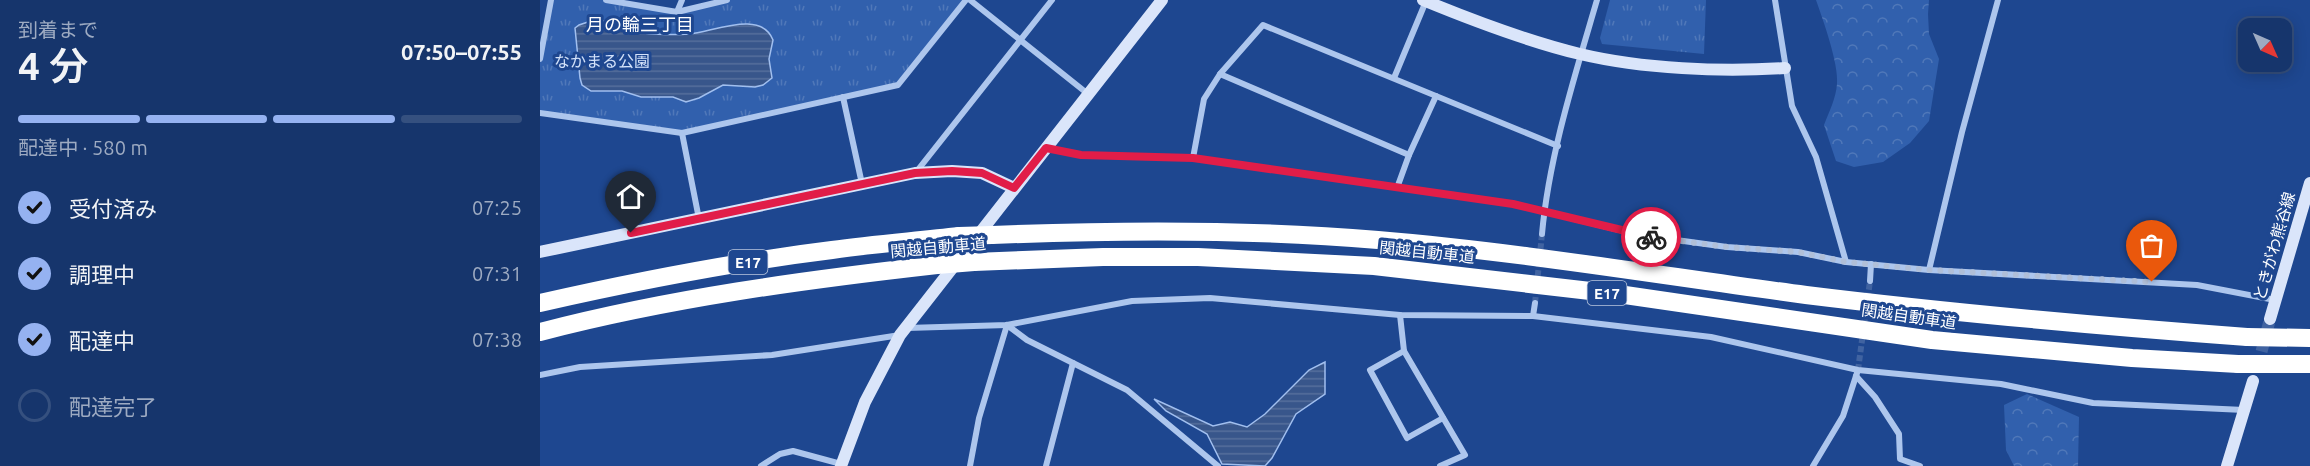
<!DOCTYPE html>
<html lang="ja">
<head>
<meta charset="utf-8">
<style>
  body { margin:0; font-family:Ubuntu,"Noto Sans JP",sans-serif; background:#234074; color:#f1f3f6; height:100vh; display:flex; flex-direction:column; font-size:22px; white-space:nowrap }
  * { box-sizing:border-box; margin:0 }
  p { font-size:20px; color:#9eabc2 }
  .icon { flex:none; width:33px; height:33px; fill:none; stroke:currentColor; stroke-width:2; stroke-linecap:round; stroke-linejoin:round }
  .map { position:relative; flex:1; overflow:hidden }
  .panel { display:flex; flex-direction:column; background:#16356c; width:540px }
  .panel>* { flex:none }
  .needle { width:39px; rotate:135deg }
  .fabs { position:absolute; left:1698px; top:18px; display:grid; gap:12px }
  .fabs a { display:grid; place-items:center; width:54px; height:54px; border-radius:12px; background:#16356c; box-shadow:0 3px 15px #0003,0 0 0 2px #35507f; font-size:30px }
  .pin { position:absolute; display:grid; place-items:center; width:51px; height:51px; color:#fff; margin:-62px -26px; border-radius:50% 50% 50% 0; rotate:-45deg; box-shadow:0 0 6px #0007 }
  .pin .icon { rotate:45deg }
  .courier { position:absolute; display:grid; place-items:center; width:60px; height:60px; margin:-30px; border:4px solid #e11d48; border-radius:50%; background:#fff; color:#222; box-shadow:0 2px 8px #0007 }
  .head em { font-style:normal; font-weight:600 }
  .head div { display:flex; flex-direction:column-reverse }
  .head { display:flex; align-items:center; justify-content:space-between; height:102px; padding:0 18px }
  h1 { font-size:39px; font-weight:600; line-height:45px }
  .bar { display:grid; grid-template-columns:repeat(4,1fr); gap:9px 6px; align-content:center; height:72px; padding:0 18px }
  .bar i { height:8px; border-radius:4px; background:#35507f }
  .bar .on { background:#95b2f1 }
  .bar p { grid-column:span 4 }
  ol { padding:0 18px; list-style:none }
  li { display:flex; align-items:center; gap:18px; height:66px }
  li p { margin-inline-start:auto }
  li .icon { padding:6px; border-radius:50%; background:#95b2f1; color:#111; stroke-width:4 }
  li:last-child { color:#9eabc2 }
  li i { width:33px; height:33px; border:3px solid #35507f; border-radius:50% }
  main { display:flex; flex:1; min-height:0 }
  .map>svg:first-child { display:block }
  .forest { fill:url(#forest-crowns) }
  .park { fill:url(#park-tufts) }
  .water { fill:url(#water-rules); stroke:#a1bfef; stroke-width:1.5 }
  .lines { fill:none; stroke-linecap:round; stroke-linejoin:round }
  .street-tunnel { stroke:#4063a1; stroke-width:6; stroke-dasharray:6 3; stroke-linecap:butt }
  .secondary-tunnel { stroke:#4063a1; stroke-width:12; stroke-dasharray:12 6; stroke-linecap:butt }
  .street { stroke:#adc6ed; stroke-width:6 }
  .secondary { stroke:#dae5fa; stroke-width:12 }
  .highway { stroke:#fff; stroke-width:18 }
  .highway-bridge { stroke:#fff; stroke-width:18 }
  .done { stroke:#b0bfd8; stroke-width:6; stroke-dasharray:0 10.8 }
  .route { stroke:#e11d48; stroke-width:8 }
  .labels { text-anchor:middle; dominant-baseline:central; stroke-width:6; stroke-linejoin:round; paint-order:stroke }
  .shield { fill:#1e4790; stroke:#bcc8de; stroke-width:1.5 }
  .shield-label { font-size:15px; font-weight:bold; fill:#fff }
  .park-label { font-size:16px; fill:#d3e2fa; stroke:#1e4790 }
  .street-label { font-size:16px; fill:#fff; stroke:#1e4790 }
  .neighbourhood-label { font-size:18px; fill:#fff; stroke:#1e4790 }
</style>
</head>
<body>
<main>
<section class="panel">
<div class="head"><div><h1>4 分</h1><p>到着まで</p></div><em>07:50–07:55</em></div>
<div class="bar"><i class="on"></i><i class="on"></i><i class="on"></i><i></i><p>配達中 · 580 m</p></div>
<ol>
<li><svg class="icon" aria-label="check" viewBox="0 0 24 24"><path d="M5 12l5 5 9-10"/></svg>受付済み<p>07:25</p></li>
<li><svg class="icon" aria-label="check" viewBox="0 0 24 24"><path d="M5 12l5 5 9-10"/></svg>調理中<p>07:31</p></li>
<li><svg class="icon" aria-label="check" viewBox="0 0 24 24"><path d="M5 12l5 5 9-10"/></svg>配達中<p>07:38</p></li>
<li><i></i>配達完了</li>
</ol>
</section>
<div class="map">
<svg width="1770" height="466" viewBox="0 0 1770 466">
  <defs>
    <pattern id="forest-crowns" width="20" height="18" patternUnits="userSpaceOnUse" patternTransform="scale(1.5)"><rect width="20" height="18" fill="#3160ad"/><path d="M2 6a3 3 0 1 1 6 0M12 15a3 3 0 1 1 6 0" fill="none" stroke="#5078b9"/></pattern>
    <pattern id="park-tufts" width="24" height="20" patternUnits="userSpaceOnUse" patternTransform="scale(1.5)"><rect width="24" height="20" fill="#3160ad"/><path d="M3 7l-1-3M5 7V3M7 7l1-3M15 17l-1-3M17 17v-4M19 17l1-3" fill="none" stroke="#5078b9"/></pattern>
    <pattern id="water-rules" width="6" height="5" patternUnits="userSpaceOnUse" patternTransform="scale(1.5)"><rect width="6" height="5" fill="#38568b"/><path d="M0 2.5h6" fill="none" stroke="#566f9c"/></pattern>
  </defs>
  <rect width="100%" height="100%" fill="#1e4790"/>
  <g class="forest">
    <path d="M 1276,0 L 1389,0 L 1388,14 L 1389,34 L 1399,59 L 1389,121 L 1370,143 L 1343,162 L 1314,167 L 1296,161 L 1284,125 C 1289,112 1296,98 1297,84 C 1299,64 1283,20 1276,0 Z"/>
    <polygon points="1487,394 1539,417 1538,466 1474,466 1466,450 1464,405"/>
  </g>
  <g class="park">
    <polygon points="11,0 66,0 137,12 187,0 426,0 358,85 142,133 0,113 0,59"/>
    <polygon points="1070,0 1166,0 1164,54 1062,44 1060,38"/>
  </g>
  <g class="water">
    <path d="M 54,20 C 67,19 77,26 89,30 C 104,35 133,35 149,34 C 173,32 221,9 233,40 L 229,59 L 232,78 L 223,85 L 215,87 L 183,85 L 159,98 L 146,102 L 133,97 L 101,97 L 82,91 L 51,91 L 42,85 L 40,78 L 35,28 L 39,25 Z"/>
    <polygon points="785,362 785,394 756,414 732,458 725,466 682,464 667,434 626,411 614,399 673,426 690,422 707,427 725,414 769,370"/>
  </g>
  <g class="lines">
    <g class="street-tunnel">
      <polyline points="995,303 1002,234"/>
      <polyline points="1318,370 1330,281"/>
    </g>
    <polyline class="secondary-tunnel" points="1717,369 1730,319"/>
    <g class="street">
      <polyline points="66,0 137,12 187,0"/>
      <polyline points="430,0 548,94"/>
      <polyline points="1235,0 1252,106 1276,157 1306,262"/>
      <polyline points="137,12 142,0"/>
      <polyline points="0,59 11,0"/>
      <polyline points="680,74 869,155"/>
      <polyline points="854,78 886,1"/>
      <polyline points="303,97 322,184"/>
      <polyline points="0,113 142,133 358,85 426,0"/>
      <polyline points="142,133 159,219"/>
      <polyline points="506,148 541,155 653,158 973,204 1100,235 1187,247 1258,252 1306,262 1389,270 1657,285 1735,300"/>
      <polyline points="653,158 664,99 680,74 723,25 1018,146"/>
      <polyline points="377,171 512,0"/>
      <polyline points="857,188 869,155 896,96"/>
      <path d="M 1002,234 C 1009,156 1035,75 1057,0"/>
      <polyline points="1389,270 1422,132 1458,0"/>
      <polyline points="1330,281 1331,264"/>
      <polyline points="860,315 864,351 925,455 900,466"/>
      <polyline points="993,316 995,303"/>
      <polyline points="467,325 487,340 587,390 678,466"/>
      <polyline points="367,328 467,325 592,301 670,298 860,315 993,316 1171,337 1318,370 1461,384 1553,403 1704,410"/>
      <polyline points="864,351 830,370 867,438 903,418"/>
      <polyline points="0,375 40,367 232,355 360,335"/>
      <polyline points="1316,376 1335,397 1359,434 1360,459 1380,466"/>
      <polyline points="221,466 240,454 253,451 301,464"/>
      <polyline points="430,466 439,418 467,325"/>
      <polyline points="506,466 533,363"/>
      <polyline points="1273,466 1303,416 1317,373"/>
    </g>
    <g class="secondary">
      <path d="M 883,0 C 934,21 986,41 1040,54 C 1103,69 1181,72 1245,68"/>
      <polyline points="0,252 375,173 412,171 442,173 474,188"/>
      <polyline points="1730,319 1770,183"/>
      <polyline points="301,466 325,402 360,335 622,0"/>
      <polyline points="1687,466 1713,381"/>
    </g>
    <g class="highway">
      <path d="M 452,235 C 581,230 710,229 838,240 C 981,252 1123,276 1266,295 C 1412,313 1559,326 1707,337"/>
      <polyline points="434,262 563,257 658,257 834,266 1085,295 1392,340 1592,358 1698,364"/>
      <path d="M 0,303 C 97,281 194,262 292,250 C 334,244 377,241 419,236"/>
      <path d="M 0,332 C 130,298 264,280 397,265"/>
    </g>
    <g class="highway-bridge">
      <polyline points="419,236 452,235"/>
      <polyline points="397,265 434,262"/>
      <polyline points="1707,337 1770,338"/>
      <polyline points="1698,364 1770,364"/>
    </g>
  </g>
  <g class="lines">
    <polyline class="done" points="1111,237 1187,247 1258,252 1306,262 1389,270 1612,282"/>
    <polyline class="route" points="91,233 375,173 412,171 442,173 474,188 506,148 541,155 653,158 973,204 1111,237"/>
  </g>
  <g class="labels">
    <g class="shield">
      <rect x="188.5" y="250" width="39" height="24" rx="4.5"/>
      <rect x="1047.5" y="281" width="39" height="24" rx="4.5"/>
    </g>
    <g class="shield-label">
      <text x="208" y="262">E17</text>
      <text x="1067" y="293">E17</text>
    </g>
    <g class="park-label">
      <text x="62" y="61">なかまる公園</text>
    </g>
    <g class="street-label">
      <text transform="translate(1734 246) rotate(-74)">ときがわ熊谷線</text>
      <text transform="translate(398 247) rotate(-5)">関越自動車道</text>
      <text transform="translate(887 252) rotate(6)">関越自動車道</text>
      <text transform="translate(1369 316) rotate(8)">関越自動車道</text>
    </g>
    <g class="neighbourhood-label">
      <text x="100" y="24">月の輪三丁目</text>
    </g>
  </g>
</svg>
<div class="fabs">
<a><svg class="needle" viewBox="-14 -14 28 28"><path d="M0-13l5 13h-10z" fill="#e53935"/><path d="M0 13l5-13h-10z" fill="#9eabc2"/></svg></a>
</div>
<div class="pin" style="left:1612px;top:282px;background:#ea580c"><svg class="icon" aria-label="bag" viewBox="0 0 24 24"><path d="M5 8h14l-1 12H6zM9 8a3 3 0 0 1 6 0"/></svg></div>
<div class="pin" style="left:91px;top:233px;background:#1f2937"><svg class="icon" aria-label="home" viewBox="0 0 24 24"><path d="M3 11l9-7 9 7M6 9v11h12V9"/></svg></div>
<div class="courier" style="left:1111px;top:237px"><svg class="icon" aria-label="bike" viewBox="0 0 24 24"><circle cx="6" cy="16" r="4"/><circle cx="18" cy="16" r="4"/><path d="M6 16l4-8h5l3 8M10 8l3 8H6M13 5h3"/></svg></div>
</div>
</main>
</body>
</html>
